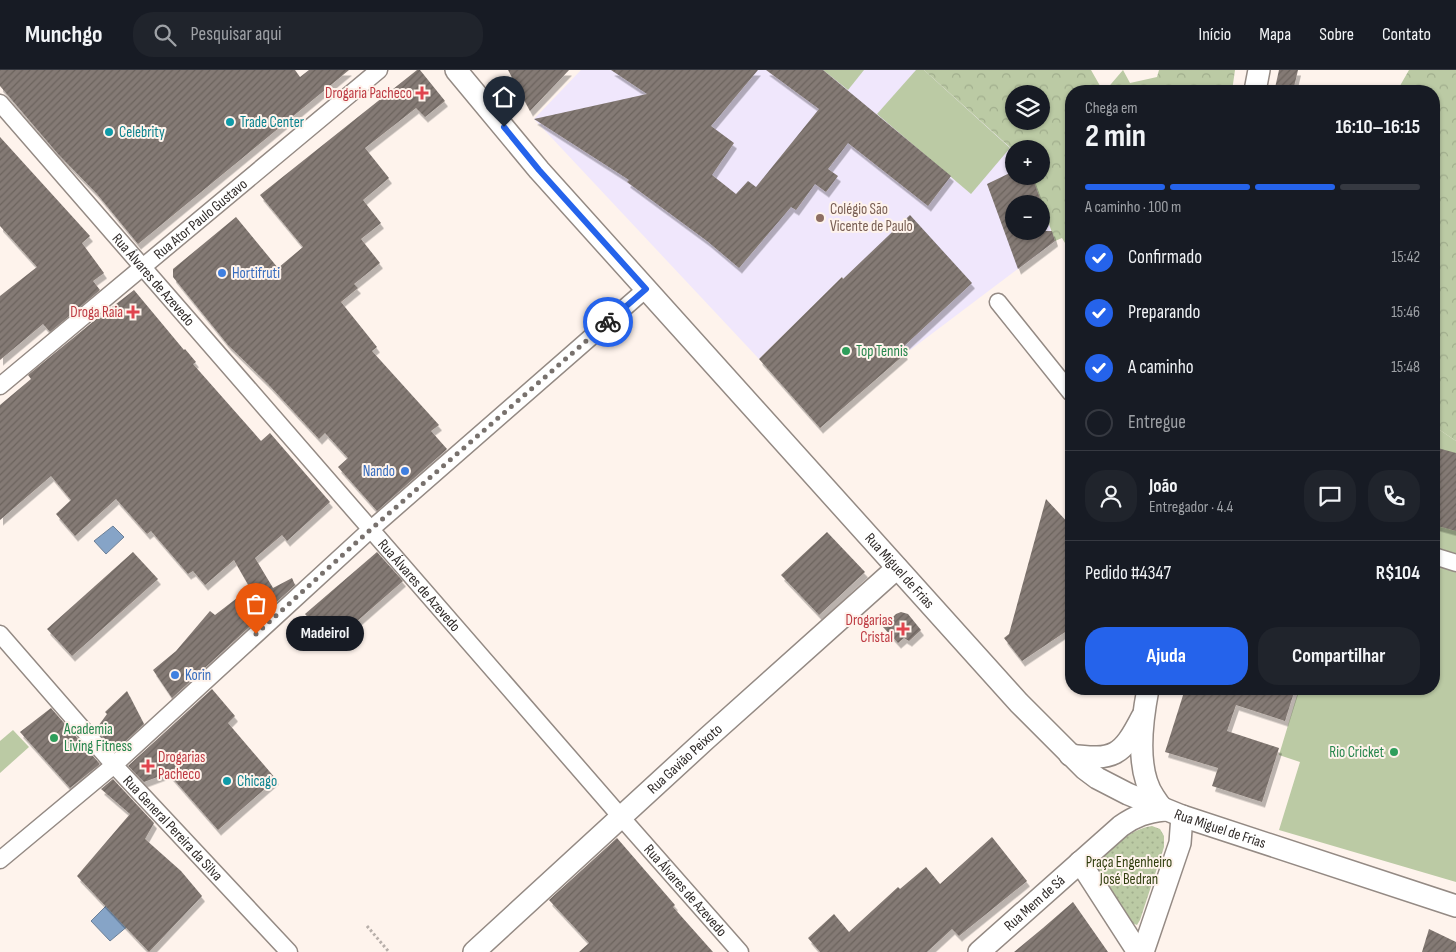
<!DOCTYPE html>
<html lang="pt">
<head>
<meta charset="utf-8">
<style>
  body { margin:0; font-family:"Sofia Sans Condensed",sans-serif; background:#20242c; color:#f1f3f6; height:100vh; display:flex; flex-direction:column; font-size:19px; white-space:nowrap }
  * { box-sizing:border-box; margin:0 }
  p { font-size:16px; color:#9ea1a6 }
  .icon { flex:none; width:28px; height:28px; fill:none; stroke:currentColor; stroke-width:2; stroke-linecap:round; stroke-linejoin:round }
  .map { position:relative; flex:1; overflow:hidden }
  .sheet { position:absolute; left:1065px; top:15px; width:375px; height:610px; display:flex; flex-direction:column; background:#171b24; border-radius:20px; box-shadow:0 1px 4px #0004 }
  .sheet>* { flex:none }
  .controls { position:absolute; left:1005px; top:15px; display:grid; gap:10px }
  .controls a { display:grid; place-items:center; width:45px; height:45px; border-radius:50%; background:#171b24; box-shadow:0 1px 4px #0004; font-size:25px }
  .pin { position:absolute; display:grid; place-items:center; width:42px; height:42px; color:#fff; margin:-51px -21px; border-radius:50% 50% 50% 0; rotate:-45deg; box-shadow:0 0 5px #0007 }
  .pin .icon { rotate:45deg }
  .courier { position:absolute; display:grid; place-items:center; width:50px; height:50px; margin:-25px; border:4px solid #2563eb; border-radius:50%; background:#fff; color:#222; box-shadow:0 1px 6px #0007 }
  .bubble { position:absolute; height:35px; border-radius:18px; background:#171b24; box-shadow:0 1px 4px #0004; font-size:16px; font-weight:700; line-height:35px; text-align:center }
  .headline em { font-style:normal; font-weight:700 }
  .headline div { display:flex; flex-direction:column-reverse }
  .headline { display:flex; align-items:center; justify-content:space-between; height:85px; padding:0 20px }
  h1 { font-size:32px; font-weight:700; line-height:38px }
  .bar { display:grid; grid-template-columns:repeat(4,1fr); gap:8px 5px; align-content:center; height:60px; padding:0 20px }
  .bar i { height:6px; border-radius:4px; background:#363941 }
  .bar .active { background:#2563eb }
  .bar p { grid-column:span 4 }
  .line { display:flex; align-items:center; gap:12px; padding:0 20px; border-top:1px solid #363941 }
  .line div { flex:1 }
  .round { display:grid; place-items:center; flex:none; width:52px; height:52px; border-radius:20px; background:#20242c }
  ol { padding:0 20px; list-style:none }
  li { display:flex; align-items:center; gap:15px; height:55px }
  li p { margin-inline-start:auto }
  li .icon { padding:5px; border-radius:50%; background:#2563eb; color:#fff; stroke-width:4 }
  li:last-child { color:#9ea1a6 }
  li i { width:28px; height:28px; border:2px solid #363941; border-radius:50% }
  .cta { display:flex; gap:10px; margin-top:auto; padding:10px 20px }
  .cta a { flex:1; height:58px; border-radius:20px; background:#2563eb; color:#fff; font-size:20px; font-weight:700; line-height:58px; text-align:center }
  .cta a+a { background:#20242c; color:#f1f3f6 }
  header { display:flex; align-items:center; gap:30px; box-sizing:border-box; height:70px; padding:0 25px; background:#171b24; border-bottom:1px solid #363941 }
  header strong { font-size:24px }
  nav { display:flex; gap:28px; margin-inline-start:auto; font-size:18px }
  .search { width:350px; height:45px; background:#20242c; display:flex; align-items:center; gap:12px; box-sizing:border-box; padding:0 18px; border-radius:20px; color:#9ea1a6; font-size:19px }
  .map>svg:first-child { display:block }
  .education { fill:#f0e7fc; fill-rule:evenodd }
  .forest { fill:url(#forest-crowns); fill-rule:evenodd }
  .park { fill:url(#park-dots) }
  .pitch { fill:#bbcaa4 }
  .water { fill:#86a4c7; stroke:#6c8098 }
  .building { fill:url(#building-hatch); filter:url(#shadow) }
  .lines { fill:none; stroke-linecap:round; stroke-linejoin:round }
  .minor-casing { stroke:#948a84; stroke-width:19 }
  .major-casing { stroke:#948a84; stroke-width:24 }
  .path { stroke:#b8afaa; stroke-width:3; stroke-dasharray:2.5 2.5; stroke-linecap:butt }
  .minor { stroke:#fff; stroke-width:16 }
  .major { stroke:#fff; stroke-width:21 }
  .done { stroke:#78716d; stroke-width:5; stroke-dasharray:0 9 }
  .route { stroke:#2563eb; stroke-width:6 }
  .health-dot { fill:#e0444e; stroke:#fef3ec; stroke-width:2 }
  .culture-dot { fill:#0f9aa8; stroke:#fef3ec; stroke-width:2 }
  .education-dot { fill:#8d6e63; stroke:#fef3ec; stroke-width:2 }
  .shop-dot { fill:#3f7fe0; stroke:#fef3ec; stroke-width:2 }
  .leisure-dot { fill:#2e9e5b; stroke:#fef3ec; stroke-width:2 }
  .labels { text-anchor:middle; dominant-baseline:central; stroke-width:4; stroke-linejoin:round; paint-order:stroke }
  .health-label { font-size:15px; fill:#be3a42; stroke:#fef3ec; text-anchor:end }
  .culture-label { font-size:15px; fill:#0d838f; stroke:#fef3ec; text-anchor:start }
  .education-label { font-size:15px; fill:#785e54; stroke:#fef3ec; text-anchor:start }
  .street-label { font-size:15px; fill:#302b29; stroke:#fef3ec }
  .shop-label { font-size:15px; fill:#366cbe; stroke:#fef3ec; text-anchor:start }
  .leisure-label { font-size:15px; fill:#27864d; stroke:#fef3ec; text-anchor:start }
  .park-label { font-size:15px; fill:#313f0f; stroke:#fef3ec }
</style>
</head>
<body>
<header>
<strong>Munchgo</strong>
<div class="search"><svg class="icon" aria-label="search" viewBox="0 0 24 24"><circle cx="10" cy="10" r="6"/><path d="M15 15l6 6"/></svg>Pesquisar aqui</div>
<nav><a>Início</a><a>Mapa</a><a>Sobre</a><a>Contato</a></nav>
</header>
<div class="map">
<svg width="1456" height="882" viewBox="0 0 1456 882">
  <defs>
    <pattern id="forest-crowns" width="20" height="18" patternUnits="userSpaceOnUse" patternTransform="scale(1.25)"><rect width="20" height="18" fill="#bbcaa4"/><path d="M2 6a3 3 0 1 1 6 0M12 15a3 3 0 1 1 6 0" fill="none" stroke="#a1ae8d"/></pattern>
    <pattern id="park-dots" width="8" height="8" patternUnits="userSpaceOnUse" patternTransform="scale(1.25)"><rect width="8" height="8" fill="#bbcaa4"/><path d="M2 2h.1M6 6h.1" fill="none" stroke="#a1ae8d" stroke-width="1.8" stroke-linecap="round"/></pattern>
    <pattern id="building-hatch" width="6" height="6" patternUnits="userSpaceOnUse" patternTransform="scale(1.25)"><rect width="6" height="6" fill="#847a74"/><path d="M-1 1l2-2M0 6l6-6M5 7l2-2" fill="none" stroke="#6c645f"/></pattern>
    <filter id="shadow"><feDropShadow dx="3" dy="5.5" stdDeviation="0" flood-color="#0004"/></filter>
  </defs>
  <rect width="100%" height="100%" fill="#fef3ec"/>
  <path class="education" d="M 581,0 L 924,0 L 1014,81 L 1014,106 L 1032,106 L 1055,171 L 905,284 L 842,207 L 759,289 L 534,49 ZM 1014,134 L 1041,134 L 1041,161 L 1014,161 Z"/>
  <g class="forest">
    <path d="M 924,0 L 1091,0 L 1103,21 L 1071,21 L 1071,183 L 1062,168 L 1055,171 L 1032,106 L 1041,106 L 1041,79 L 1014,79 L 1014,81 ZM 1014,24 L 1041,24 L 1041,51 L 1014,51 Z"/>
    <polygon points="1123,0 1130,13 1157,7 1159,0 1235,0 1232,21 1105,21"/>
    <polygon points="1409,0 1456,0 1456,371 1434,356 1434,21 1397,21"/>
  </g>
  <path class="park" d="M 1152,756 L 1160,759 L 1164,766 L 1164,777 L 1140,850 L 1137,855 L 1132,853 L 1097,801 L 1097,792 C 1113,777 1130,759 1152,756 Z"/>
  <g class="pitch">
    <polygon points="823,0 864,0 848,20"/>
    <polygon points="916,0 924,0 1010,78 971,124 877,44"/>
    <polygon points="1434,356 1456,371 1456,812 1279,760 1300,692 1279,685 1299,619 1434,619"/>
    <polygon points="13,660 29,677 0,703 0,671"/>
  </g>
  <g class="water">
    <polygon points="113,456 124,467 106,484 94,471"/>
    <polygon points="107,835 129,855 110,871 91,851"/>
  </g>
  <g class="building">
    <polygon points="0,0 295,0 300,7 309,0 349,0 138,174 97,124 58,84 0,16"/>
    <polygon points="417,0 420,0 445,31 425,47 416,38 365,78 389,108 363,130 381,153 361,169 380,193 354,214 358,218 341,232 377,277 372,281 439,355 431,361 447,379 377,441 338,397 348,388 325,363 319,369 268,314 228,275 173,207 173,199 236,147 278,198 303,177 260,125"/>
    <polygon points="508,0 569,0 530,41"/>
    <polygon points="611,0 758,0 711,56 734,73 712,105 736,124 748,111 756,117 819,39 766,0 823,0 951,106 928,136 848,73 828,99 838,106 826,122 815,114 796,140 791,137 739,198 707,171 627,112 629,110 534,49 647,24"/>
    <polygon points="1279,0 1298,0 1293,21 1275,18"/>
    <polygon points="0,67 90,166 82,173 104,203 93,211 100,220 50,262 43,254 0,290 0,226 37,197 0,156"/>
    <polygon points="1014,101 1014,106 1032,106 1042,134 1014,134 1014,161 1052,161 1055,171 1018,199 987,114"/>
    <polygon points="910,145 972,213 901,279 905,284 820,358 759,289 842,207 843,209"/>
    <polygon points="134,220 184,280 185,279 196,292 193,294 261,371 270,363 330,432 287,471 282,465 255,488 273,518 292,508 295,515 172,628 153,600 176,581 210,541 215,545 250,518 234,490 205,515 193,501 188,504 151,461 147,464 116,429 75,466 56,444 71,430 51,406 0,450 0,335 31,309 28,305 111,237 111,238"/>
    <polygon points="1434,377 1456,383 1456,461 1434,455"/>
    <polygon points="1046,429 1071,456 1071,545 1068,560 1022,591 1004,568 1009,564"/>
    <polygon points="827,462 865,502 819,545 781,505"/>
    <polygon points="133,482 158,509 72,586 47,559"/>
    <polygon points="377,482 403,511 331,574 305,544"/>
    <polygon points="901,542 908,544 921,560 909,571 904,568 898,573 883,557 896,544"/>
    <polygon points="212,619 235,646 228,653 276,709 218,760 168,703 144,712 128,696"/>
    <polygon points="1185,619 1295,619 1285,651 1236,635 1227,661 1279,678 1262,732 1212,716 1218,698 1165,682"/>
    <polygon points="127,621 144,654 115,681 96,659 107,644 105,642"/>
    <polygon points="51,638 100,694 70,718 20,662"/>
    <polygon points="113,709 154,753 145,769 181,801 202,826 149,882 77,806 130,744 101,719"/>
    <polygon points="992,767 1027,811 959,866 952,859 927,882 820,882 808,868 834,844 849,862 898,817 900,819 926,797 940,814"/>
    <polygon points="617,768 675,835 673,837 713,882 579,882 589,873 549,830"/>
    <polygon points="1073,832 1108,882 1014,882 1043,858"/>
    <polygon points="1429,859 1456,872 1456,882 1422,882"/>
  </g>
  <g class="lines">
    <defs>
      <g id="minor">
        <path id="s1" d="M 0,33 L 621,747 L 740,882"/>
        <polyline points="998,232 1071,323"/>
        <path id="s2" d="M 0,316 L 379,0"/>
        <polyline points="1434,486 1456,493"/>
        <path id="s3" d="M 0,564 L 114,695 L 289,882"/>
        <polyline points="0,790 114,695 370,460 646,219"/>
      </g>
      <g id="major">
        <path id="s4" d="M 456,0 L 539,100 L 1019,633 L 1085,699 L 1097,708 L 1128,724 L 1182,746 L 1456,836"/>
        <polyline points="1255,21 1259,0"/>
        <path d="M 1148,619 C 1142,650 1135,699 1154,727 C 1157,732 1160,736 1164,740"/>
        <path d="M 1070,685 C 1114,691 1122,686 1142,647"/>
        <polyline points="1080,792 1138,882"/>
        <path id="s5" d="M 474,882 L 706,669 L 897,498"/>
        <path id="s6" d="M 979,882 L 1121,756 C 1135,746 1147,742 1164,740"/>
        <polyline points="1143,882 1180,773 1182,746"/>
      </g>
    </defs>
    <use href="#minor" class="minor-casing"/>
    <use href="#major" class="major-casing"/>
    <polyline class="path" points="367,856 389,882"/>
    <use href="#minor" class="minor"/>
    <use href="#major" class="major"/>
  </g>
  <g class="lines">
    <polyline class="done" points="256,564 370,460 608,252"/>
    <polyline class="route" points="504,57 539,100 646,219 608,252"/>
  </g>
  <g class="health-dot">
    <path d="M419.5 15.5h5v5h5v5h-5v5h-5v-5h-5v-5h5z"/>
    <path d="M130.5 234.5h5v5h5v5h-5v5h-5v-5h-5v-5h5z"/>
    <path d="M900.5 551.5h5v5h5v5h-5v5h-5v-5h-5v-5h5z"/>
    <path d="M145.5 688.5h5v5h5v5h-5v5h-5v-5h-5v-5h5z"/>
  </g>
  <g class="culture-dot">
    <circle cx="230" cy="52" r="5"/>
    <circle cx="109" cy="62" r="5"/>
    <circle cx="227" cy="711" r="5"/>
  </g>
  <circle class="education-dot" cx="820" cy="148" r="5"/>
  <g class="shop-dot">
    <circle cx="222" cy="203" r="5"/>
    <circle cx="405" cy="401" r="5"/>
    <circle cx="175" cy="605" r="5"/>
  </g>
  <g class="leisure-dot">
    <circle cx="846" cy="281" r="5"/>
    <circle cx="54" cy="668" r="5"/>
    <circle cx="1394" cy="682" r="5"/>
  </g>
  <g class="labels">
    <g class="health-label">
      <text x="412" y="23">Drogaria Pacheco</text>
      <text x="123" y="242">Droga Raia</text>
      <text x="893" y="550">Drogarias<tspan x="893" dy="17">Cristal</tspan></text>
      <text x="158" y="687" text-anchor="start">Drogarias<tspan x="158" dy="17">Pacheco</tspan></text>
    </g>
    <g class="culture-label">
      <text x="240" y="52">Trade Center</text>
      <text x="119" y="62">Celebrity</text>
      <text x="237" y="711">Chicago</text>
    </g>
    <g class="education-label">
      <text x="830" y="139">Colégio São<tspan x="830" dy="17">Vicente de Paulo</tspan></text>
    </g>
    <g class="street-label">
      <text stroke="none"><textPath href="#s2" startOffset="261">Rua Ator Paulo Gustavo</textPath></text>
      <text stroke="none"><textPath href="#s1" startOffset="234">Rua Álvares de Azevedo</textPath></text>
      <text stroke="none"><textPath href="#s4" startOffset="669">Rua Miguel de Frias</textPath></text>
      <text stroke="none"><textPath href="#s1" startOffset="639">Rua Álvares de Azevedo</textPath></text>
      <text stroke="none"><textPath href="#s5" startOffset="286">Rua Gavião Peixoto</textPath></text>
      <text stroke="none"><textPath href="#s3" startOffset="260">Rua General Pereira da Silva</textPath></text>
      <text stroke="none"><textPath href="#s4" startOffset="1089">Rua Miguel de Frias</textPath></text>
      <text stroke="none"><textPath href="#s1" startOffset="1044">Rua Álvares de Azevedo</textPath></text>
      <text stroke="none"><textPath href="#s6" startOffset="74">Rua Mem de Sá</textPath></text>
    </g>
    <g class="shop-label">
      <text x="232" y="203">Hortifruti</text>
      <text x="395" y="401" text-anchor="end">Nando</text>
      <text x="185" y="605">Korin</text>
    </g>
    <g class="leisure-label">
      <text x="856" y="281">Top Tennis</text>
      <text x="64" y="659">Academia<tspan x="64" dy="17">Living Fitness</tspan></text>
      <text x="1384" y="682" text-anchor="end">Rio Cricket</text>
    </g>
    <g class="park-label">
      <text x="1129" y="792">Praça Engenheiro<tspan x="1129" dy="17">José Bedran</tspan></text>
    </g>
  </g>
</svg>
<div class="controls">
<a><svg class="icon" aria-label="layers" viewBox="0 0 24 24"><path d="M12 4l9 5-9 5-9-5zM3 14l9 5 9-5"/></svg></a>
<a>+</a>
<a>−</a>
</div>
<div class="pin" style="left:256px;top:564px;background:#ea580c"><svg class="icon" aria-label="bag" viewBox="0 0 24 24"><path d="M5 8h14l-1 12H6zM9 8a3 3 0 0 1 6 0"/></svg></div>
<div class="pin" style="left:504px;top:57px;background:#1f2937"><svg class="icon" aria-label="home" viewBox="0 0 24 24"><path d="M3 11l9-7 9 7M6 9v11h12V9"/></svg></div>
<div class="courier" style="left:608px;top:252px"><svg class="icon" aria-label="bike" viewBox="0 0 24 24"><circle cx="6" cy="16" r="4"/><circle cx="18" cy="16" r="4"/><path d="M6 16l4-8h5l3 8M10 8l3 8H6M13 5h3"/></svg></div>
<div class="bubble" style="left:286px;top:546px;width:78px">Madeirol</div>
<section class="sheet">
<div class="headline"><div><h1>2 min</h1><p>Chega em</p></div><em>16:10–16:15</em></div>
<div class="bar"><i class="active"></i><i class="active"></i><i class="active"></i><i></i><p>A caminho · 100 m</p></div>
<ol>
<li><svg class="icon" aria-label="check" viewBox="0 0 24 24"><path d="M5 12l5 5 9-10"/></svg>Confirmado<p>15:42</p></li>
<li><svg class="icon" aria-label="check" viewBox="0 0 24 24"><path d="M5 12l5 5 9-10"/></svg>Preparando<p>15:46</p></li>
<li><svg class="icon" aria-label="check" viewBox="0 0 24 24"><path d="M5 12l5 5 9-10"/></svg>A caminho<p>15:48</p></li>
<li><i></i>Entregue</li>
</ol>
<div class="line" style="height:90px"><a class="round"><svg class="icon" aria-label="person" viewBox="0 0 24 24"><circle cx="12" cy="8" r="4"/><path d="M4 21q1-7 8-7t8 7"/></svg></a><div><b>João</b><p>Entregador · 4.4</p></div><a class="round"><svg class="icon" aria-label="chat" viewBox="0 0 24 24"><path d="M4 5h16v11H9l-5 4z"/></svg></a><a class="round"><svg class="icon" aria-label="phone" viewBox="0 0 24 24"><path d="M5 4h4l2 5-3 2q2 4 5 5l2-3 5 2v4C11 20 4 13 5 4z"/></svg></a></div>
<div class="line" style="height:65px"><div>Pedido #4347</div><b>R$104</b></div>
<div class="cta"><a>Ajuda</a><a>Compartilhar</a></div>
</section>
</div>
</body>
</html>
